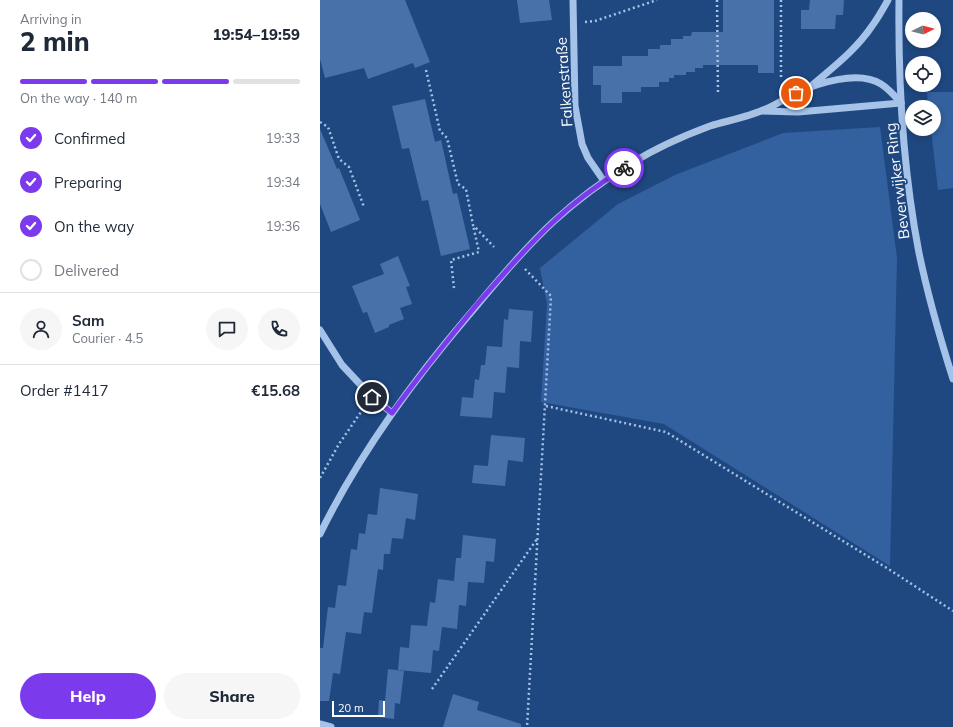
<!DOCTYPE html>
<html lang="en">
<head>
<meta charset="utf-8">
<style>
  body { margin:0; font-family:Mulish,sans-serif; background:#f6f6f7; color:#1f2937; height:100vh; display:flex; flex-direction:column; font-size:15px; white-space:nowrap }
  * { box-sizing:border-box; margin:0 }
  p { font-size:13px; color:#747a83 }
  .icon { flex:none; width:22px; height:22px; fill:none; stroke:currentColor; stroke-width:2; stroke-linecap:round; stroke-linejoin:round }
  .map { position:relative; flex:1; overflow:hidden }
  .details { display:flex; flex-direction:column; background:#fff; width:320px }
  .details>* { flex:none }
  .needle { width:26px; rotate:84deg }
  .tools { position:absolute; left:585px; top:12px; display:grid; gap:8px }
  .tools a { display:grid; place-items:center; width:36px; height:36px; border-radius:50%; background:#fff; box-shadow:0 2px 6px #0003; font-size:20px }
  .scale { position:absolute; left:12px; bottom:10px; width:53px; box-sizing:border-box; padding-left:4px; border:2px solid #fff; border-top:0; font-size:11px; line-height:14px; white-space:nowrap; color:#fff; -webkit-text-stroke:3px #1f4881; paint-order:stroke }
  .pin { position:absolute; display:grid; place-items:center; width:34px; height:34px; color:#fff; margin:-17px; border:2px solid #fff; border-radius:50%; box-shadow:0 1px 4px #0007 }
  .courier { position:absolute; display:grid; place-items:center; width:40px; height:40px; margin:-20px; border:3px solid #7c3aed; border-radius:50%; background:#fff; color:#222; box-shadow:0 1px 5px #0007 }
  .head em { font-style:normal; font-weight:800 }
  .head div { display:flex; flex-direction:column-reverse }
  .head { display:flex; align-items:center; justify-content:space-between; height:68px; padding:0 20px }
  h1 { font-size:26px; font-weight:800; line-height:30px }
  .bar { display:grid; grid-template-columns:repeat(4,1fr); gap:6px 4px; align-content:center; height:48px; padding:0 20px }
  .bar i { height:5px; border-radius:3px; background:#e0e1e3 }
  .bar .on { background:#7c3aed }
  .bar p { grid-column:span 4 }
  .line { display:flex; align-items:center; gap:10px; padding:0 20px; border-top:1px solid #e0e1e3 }
  .line div { flex:1 }
  .round { display:grid; place-items:center; flex:none; width:42px; height:42px; border-radius:21px; background:#f6f6f7 }
  ol { padding:0 20px; list-style:none }
  li { display:flex; align-items:center; gap:12px; height:44px }
  li p { margin-inline-start:auto }
  li .icon { padding:4px; border-radius:50%; background:#7c3aed; color:#fff; stroke-width:4 }
  li:last-child { color:#747a83 }
  li i { width:22px; height:22px; border:2px solid #e0e1e3; border-radius:50% }
  .button { display:flex; gap:8px; margin-top:auto; padding:8px 20px }
  .button a { flex:1; height:46px; border-radius:24px; background:#7c3aed; color:#fff; font-size:16px; font-weight:800; line-height:46px; text-align:center }
  .button a+a { background:#f6f6f7; color:#1f2937 }
  main { display:flex; flex:1; min-height:0 }
  .map>svg:first-child { display:block }
  .green { fill:#33619f }
  .building { fill:#4871aa }
  .lines { fill:none; stroke-linecap:round; stroke-linejoin:round }
  .path { stroke:#a5c2e8; stroke-width:2.5; stroke-dasharray:2 3; stroke-linecap:butt }
  .minor { stroke:#a5c2e8; stroke-width:7 }
  .done { stroke:#b1bfd3; stroke-width:4; stroke-dasharray:0 7.2 }
  .route { stroke:#7c3aed; stroke-width:5 }
  .labels { text-anchor:middle; dominant-baseline:central; stroke-width:3.5; stroke-linejoin:round; paint-order:stroke }
  .street-label { font-size:15px; fill:#fff; stroke:#1f4881 }
</style>
</head>
<body>
<main>
<section class="details">
<div class="head"><div><h1>2 min</h1><p>Arriving in</p></div><em>19:54–19:59</em></div>
<div class="bar"><i class="on"></i><i class="on"></i><i class="on"></i><i></i><p>On the way · 140 m</p></div>
<ol>
<li><svg class="icon" aria-label="check" viewBox="0 0 24 24"><path d="M5 12l5 5 9-10"/></svg>Confirmed<p>19:33</p></li>
<li><svg class="icon" aria-label="check" viewBox="0 0 24 24"><path d="M5 12l5 5 9-10"/></svg>Preparing<p>19:34</p></li>
<li><svg class="icon" aria-label="check" viewBox="0 0 24 24"><path d="M5 12l5 5 9-10"/></svg>On the way<p>19:36</p></li>
<li><i></i>Delivered</li>
</ol>
<div class="line" style="height:72px"><a class="round"><svg class="icon" aria-label="person" viewBox="0 0 24 24"><circle cx="12" cy="8" r="4"/><path d="M4 21q1-7 8-7t8 7"/></svg></a><div><b>Sam</b><p>Courier · 4.5</p></div><a class="round"><svg class="icon" aria-label="chat" viewBox="0 0 24 24"><path d="M4 5h16v11H9l-5 4z"/></svg></a><a class="round"><svg class="icon" aria-label="phone" viewBox="0 0 24 24"><path d="M5 4h4l2 5-3 2q2 4 5 5l2-3 5 2v4C11 20 4 13 5 4z"/></svg></a></div>
<div class="line" style="height:52px"><div>Order #1417</div><b>€15.68</b></div>
<div class="button"><a>Help</a><a>Share</a></div>
</section>
<div class="map">
<svg width="633" height="727" viewBox="0 0 633 727">
  <rect width="100%" height="100%" fill="#1f4881"/>
  <g class="green">
    <polygon points="607,92 633,92 633,188 618,190 611,129 614,129 614,107 608,107"/>
    <polygon points="560,127 577,258 570,566 344,424 221,402 227,304 220,268 298,204 355,175 463,133"/>
  </g>
  <g class="building">
    <polygon points="0,0 85,0 110,62 95,68 93,63 48,79 44,68 5,78 0,59"/>
    <polygon points="197,0 229,0 232,20 200,23"/>
    <polygon points="403,0 454,0 454,73 438,73 438,65 383,65 383,68 375,68 375,72 366,72 366,75 354,75 354,78 349,78 349,82 339,82 339,87 321,87 321,92 302,92 302,103 281,103 281,85 273,85 273,66 302,66 302,56 328,56 328,49 340,49 340,45 351,45 351,39 363,39 363,36 371,36 372,32 403,32"/>
    <polygon points="490,0 524,0 523,15 516,15 515,29 481,29 481,10 489,10"/>
    <polygon points="105,99 115,142 121,140 133,194 137,193 150,249 121,256 108,200 102,201 89,148 82,149 72,106"/>
    <polygon points="0,129 17,169 19,168 40,220 11,232 0,204"/>
    <polygon points="78,256 90,286 86,287 92,304 80,308 84,319 69,325 69,327 55,333 47,312 43,313 32,286 64,274 60,264"/>
    <polygon points="189,309 213,311 211,342 200,341 199,368 187,367 185,393 174,392 172,418 140,416 142,397 153,398 155,379 159,380 161,365 165,365 167,346 182,347 184,319 188,320"/>
    <polygon points="171,435 205,438 203,462 188,460 185,486 152,483 154,465 168,466"/>
    <polygon points="60,488 98,494 95,520 86,518 83,539 72,538 70,554 64,554 63,570 58,569 52,613 44,612 41,634 26,632 20,674 13,673 9,701 0,701 0,648 3,648 8,607 15,608 18,585 26,586 31,549 37,550 39,533 45,534 48,514 57,515"/>
    <polygon points="143,535 176,539 174,562 166,561 164,583 148,582 146,606 139,605 137,629 122,627 119,651 113,650 111,673 78,670 80,647 89,648 91,625 107,626 110,602 115,603 118,579 134,581 136,558 141,558"/>
    <polygon points="68,669 84,671 80,704 75,703 74,719 58,717 59,700 65,701"/>
    <polygon points="133,694 159,702 157,710 201,724 201,727 123,727"/>
  </g>
  <g class="lines">
    <g class="path">
      <polyline points="397,0 398,94"/>
      <polyline points="461,0 461,79"/>
      <polyline points="265,22 275,21 337,0"/>
      <polyline points="106,70 120,131 127,138 138,184 146,189 153,225 174,247"/>
      <polyline points="0,122 8,127 19,159 29,167 44,207"/>
      <polyline points="205,269 231,296 207,727"/>
      <polyline points="134,288 131,260 159,252 153,225"/>
      <polyline points="226,406 346,432 570,570 633,611"/>
      <polyline points="0,478 19,444 45,406"/>
      <polyline points="112,689 217,539"/>
    </g>
    <g class="minor">
      <polyline points="253,0 255,106 262,144 268,158 284,181"/>
      <path d="M 579,0 C 578,84 583,170 599,253 C 608,296 620,338 633,379"/>
      <path d="M 490,87 C 512,68 536,50 552,26 C 558,18 563,9 568,0"/>
      <polyline points="442,111 478,112 581,103"/>
      <polyline points="0,330 22,365 52,397 72,413"/>
      <path d="M 0,534 C 39,454 91,383 148,316 C 175,284 202,251 233,222 C 257,200 284,180 312,163 C 336,148 363,136 390,126 C 406,121 428,117 443,110 C 454,106 464,99 474,94 C 497,83 538,70 561,84 C 569,89 575,96 581,103"/>
      <polyline points="0,724 11,727"/>
    </g>
  </g>
  <g class="lines">
    <polyline class="done" points="304,168 339,149 364,137 388,127 442,111 476,93"/>
    <path class="route" d="M 52,397 L 72,413 C 98,377 126,342 154,308 C 179,279 204,249 232,223 C 254,202 279,184 304,168"/>
  </g>
  <g class="labels">
    <g class="street-label">
      <text transform="translate(244 82) rotate(-94)">Falkenstraße</text>
      <text transform="translate(577 181) rotate(-97)">Beverwijker Ring</text>
    </g>
  </g>
</svg>
<div class="tools">
<a><svg class="needle" viewBox="-14 -14 28 28"><path d="M0-13l5 13h-10z" fill="#e53935"/><path d="M0 13l5-13h-10z" fill="#747a83"/></svg></a>
<a><svg class="icon" aria-label="locate" viewBox="0 0 24 24"><circle cx="12" cy="12" r="6"/><path d="M12 2v4M12 18v4M2 12h4M18 12h4"/></svg></a>
<a><svg class="icon" aria-label="layers" viewBox="0 0 24 24"><path d="M12 4l9 5-9 5-9-5zM3 14l9 5 9-5"/></svg></a>
</div>
<div class="scale">20 m</div>
<div class="pin" style="left:476px;top:93px;background:#ea580c"><svg class="icon" aria-label="bag" viewBox="0 0 24 24"><path d="M5 8h14l-1 12H6zM9 8a3 3 0 0 1 6 0"/></svg></div>
<div class="pin" style="left:52px;top:397px;background:#1f2937"><svg class="icon" aria-label="home" viewBox="0 0 24 24"><path d="M3 11l9-7 9 7M6 9v11h12V9"/></svg></div>
<div class="courier" style="left:304px;top:168px"><svg class="icon" aria-label="bike" viewBox="0 0 24 24"><circle cx="6" cy="16" r="4"/><circle cx="18" cy="16" r="4"/><path d="M6 16l4-8h5l3 8M10 8l3 8H6M13 5h3"/></svg></div>
</div>
</main>
</body>
</html>
